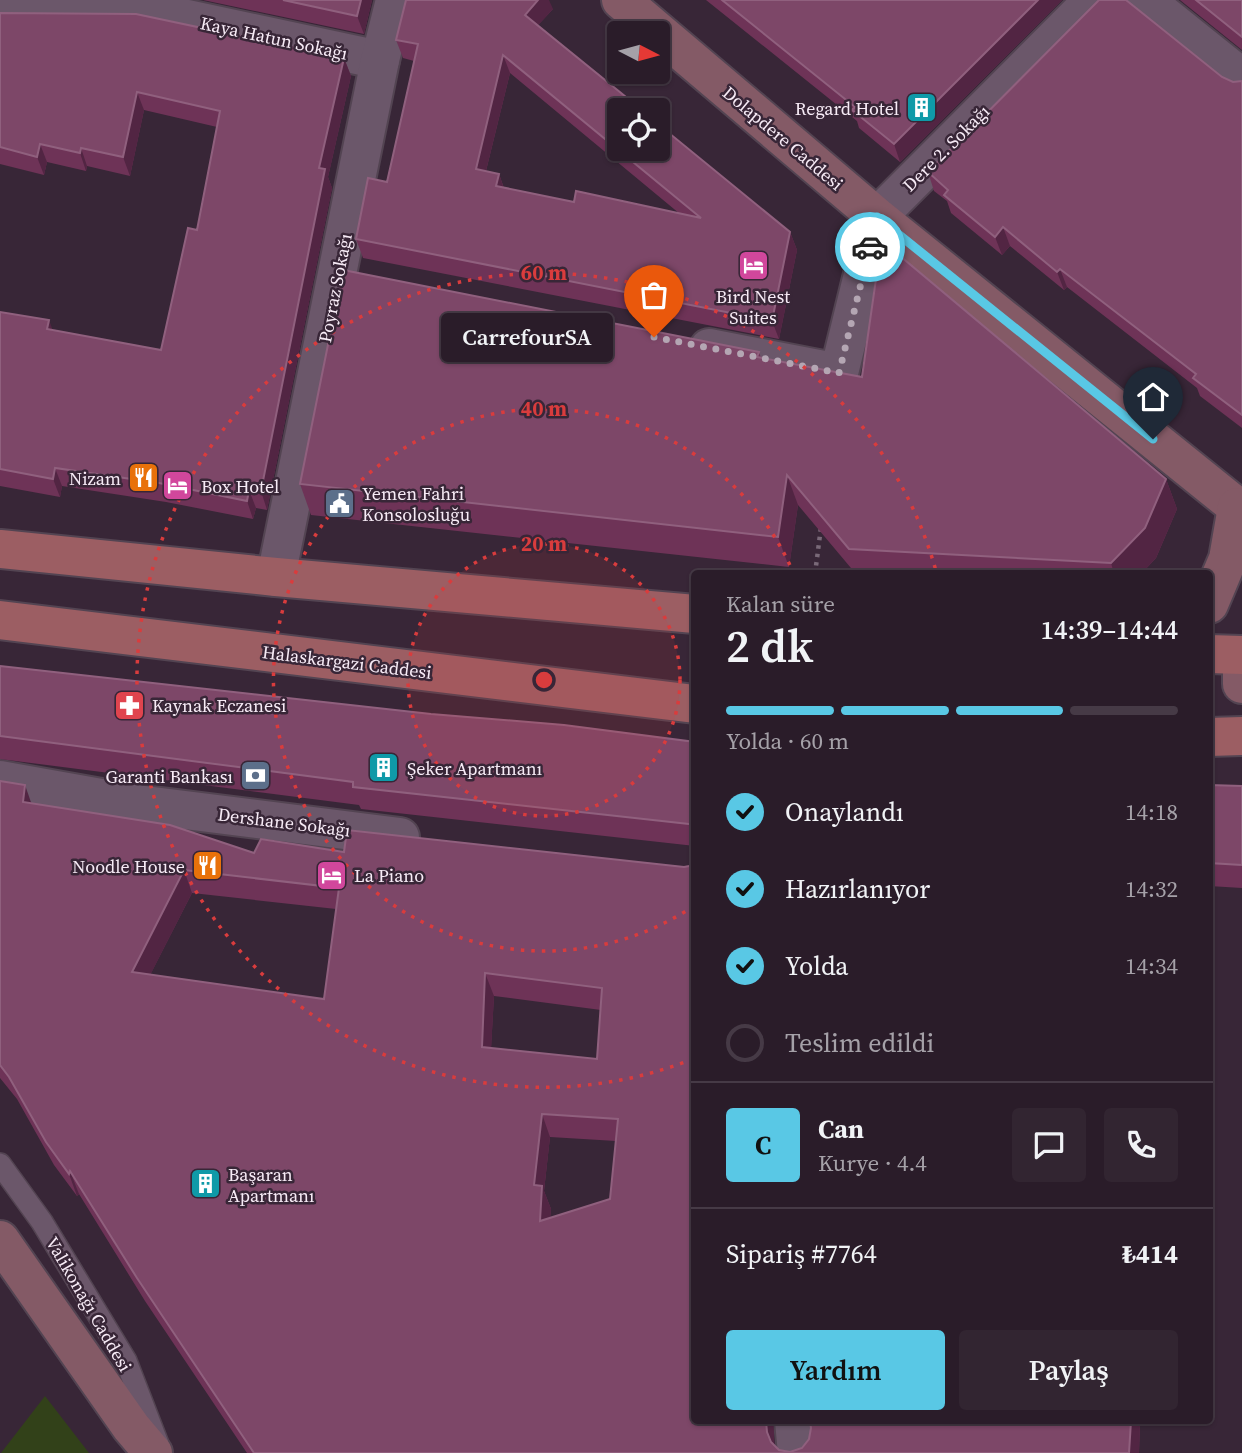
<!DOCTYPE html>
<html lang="tr">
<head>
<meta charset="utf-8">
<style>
  body { margin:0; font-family:"Source Serif 4",serif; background:#322531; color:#f1f3f6; height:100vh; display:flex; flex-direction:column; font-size:26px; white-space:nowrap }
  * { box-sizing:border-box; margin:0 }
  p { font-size:23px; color:#a5a1a8 }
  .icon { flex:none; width:38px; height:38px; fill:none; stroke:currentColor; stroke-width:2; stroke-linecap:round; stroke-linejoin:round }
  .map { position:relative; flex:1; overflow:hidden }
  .sheet { position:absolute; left:691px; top:570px; width:522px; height:854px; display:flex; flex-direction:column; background:#2a1c29; border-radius:7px; box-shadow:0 2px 5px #0004,0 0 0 2px #463a46 }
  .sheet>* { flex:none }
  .needle { width:46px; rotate:96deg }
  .buttons { position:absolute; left:607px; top:21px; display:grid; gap:14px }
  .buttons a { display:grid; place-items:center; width:63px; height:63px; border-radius:7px; background:#2a1c29; box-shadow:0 2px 5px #0004,0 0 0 2px #463a46; font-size:35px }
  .pin { position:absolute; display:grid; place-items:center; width:60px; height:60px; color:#fff; margin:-72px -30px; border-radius:50% 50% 50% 0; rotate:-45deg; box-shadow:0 0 7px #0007 }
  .pin .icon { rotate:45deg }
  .courier { position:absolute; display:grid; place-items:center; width:70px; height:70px; margin:-35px; border:5px solid #59c8e5; border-radius:50%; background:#fff; color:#222; box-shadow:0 2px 9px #0007 }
  .bubble { position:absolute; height:49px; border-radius:7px; background:#2a1c29; box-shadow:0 2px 5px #0004,0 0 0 2px #463a46; font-size:23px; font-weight:600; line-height:49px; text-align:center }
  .summary em { font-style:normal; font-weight:600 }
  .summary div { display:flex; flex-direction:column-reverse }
  .summary { display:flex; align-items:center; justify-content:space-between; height:119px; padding:0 35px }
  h1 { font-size:46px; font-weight:600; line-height:52px }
  .bar { display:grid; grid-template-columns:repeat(4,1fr); gap:10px 7px; align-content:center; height:84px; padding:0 35px }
  .bar i { height:9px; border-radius:5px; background:#463a46 }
  .bar .on { background:#59c8e5 }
  .bar p { grid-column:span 4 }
  .line { display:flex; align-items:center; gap:18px; padding:0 35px; border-top:2px solid #463a46 }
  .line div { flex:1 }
  .round { display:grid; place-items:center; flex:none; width:74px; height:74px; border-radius:7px; background:#322531 }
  ol { padding:0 35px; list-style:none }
  li { display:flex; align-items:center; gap:21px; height:77px }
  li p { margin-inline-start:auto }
  li .icon { padding:7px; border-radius:50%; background:#59c8e5; color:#111; stroke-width:4 }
  li:last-child { color:#a5a1a8 }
  li i { width:38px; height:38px; border:4px solid #463a46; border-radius:50% }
  .action { display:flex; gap:14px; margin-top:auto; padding:14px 35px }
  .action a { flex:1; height:80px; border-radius:7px; background:#59c8e5; color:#111; font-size:28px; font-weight:600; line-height:80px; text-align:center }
  .action a+a { background:#322531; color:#f1f3f6 }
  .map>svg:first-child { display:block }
  .green { fill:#324119 }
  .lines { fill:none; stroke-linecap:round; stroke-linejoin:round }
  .lane-casing { stroke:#534452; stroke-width:24 }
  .street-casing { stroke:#534452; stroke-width:42 }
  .secondary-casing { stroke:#534452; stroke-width:42 }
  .primary-casing { stroke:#534452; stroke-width:42 }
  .path { stroke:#796978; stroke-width:4.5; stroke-dasharray:3.5 5; stroke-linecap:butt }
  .lane { stroke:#6b576a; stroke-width:21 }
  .street { stroke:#6b576a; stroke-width:38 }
  .secondary { stroke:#845a66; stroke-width:38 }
  .primary { stroke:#9c5e63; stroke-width:38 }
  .wall { fill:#6e3357; fill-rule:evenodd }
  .shaded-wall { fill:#522543 }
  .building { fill:#7d4768; stroke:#90607e; stroke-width:2; fill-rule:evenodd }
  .done { stroke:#b4a6b3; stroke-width:7; stroke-dasharray:0 12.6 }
  .route { stroke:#59c8e5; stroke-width:9 }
  .ring { fill:none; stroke:#d93c3d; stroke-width:3.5; stroke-dasharray:3.5 7 }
  .labels { text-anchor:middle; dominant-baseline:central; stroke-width:5; stroke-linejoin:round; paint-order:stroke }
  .street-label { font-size:18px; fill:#f7ebf6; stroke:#382637 }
  .poi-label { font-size:18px; fill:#f7ebf6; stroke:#382637; text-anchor:start }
  .centre { fill:#d93c3d; stroke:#382637; stroke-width:3.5 }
  .ring-label { font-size:21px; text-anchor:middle; font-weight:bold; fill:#d93c3d; stroke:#382637; stroke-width:5; stroke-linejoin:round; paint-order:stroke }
</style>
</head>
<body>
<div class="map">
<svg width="1242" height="1453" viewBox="0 0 1242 1453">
  <rect width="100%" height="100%" fill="#382637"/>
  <polygon class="green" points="45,1396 89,1453 1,1453"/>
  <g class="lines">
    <defs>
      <polyline id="lane" points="0,1164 42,1222 126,1361 158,1444"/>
      <g id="street">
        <polyline points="1145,0 1242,78"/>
        <polyline points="0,10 145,10 380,60"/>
        <polyline points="709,348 839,373 877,217 1093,0"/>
        <polyline points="276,577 380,60 395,0"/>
        <polyline points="0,780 129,803 400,837"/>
        <polyline points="794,1421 797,1453"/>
      </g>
      <g id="secondary">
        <polyline points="621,0 877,217 1242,511"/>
        <polyline points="1209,604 1228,559 1237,507"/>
        <polyline points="1242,673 1242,684"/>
        <polyline points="0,1240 131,1427 153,1453"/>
      </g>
      <g id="primary">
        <polyline points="0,549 276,577 695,614"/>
        <polyline points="0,620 695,704"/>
        <polyline points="1209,654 1242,655"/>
        <polyline points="1209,737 1242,736"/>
      </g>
    </defs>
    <use href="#lane" class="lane-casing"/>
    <use href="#street" class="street-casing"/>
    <use href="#secondary" class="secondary-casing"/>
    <use href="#primary" class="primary-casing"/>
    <polyline class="path" points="815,574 821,527"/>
    <use href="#lane" class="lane"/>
    <use href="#street" class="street"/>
    <use href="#secondary" class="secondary"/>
    <use href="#primary" class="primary"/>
  </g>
  <g class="wall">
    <polygon points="203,0 372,0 364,34"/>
    <polygon points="706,0 1062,0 900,162 859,128 857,121"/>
    <polygon points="1180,0 1242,0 1242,50"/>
    <path d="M 553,9 L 538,25 L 790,232 L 797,250 L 779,339 L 363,258 L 356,239 L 387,182 L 414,61 L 403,58 L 396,40 ZM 510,73 L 680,214 L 574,202 L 504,188 L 499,174 L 486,171 Z"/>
    <polygon points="0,13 344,58 351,76 328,177 332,188 267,510 256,508 253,519 166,502 62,486 60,497 0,486 0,312 53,330 161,350 197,230 217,127 144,110 130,176 87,166 86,171 47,162 44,175 0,164"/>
    <polygon points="1222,77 1233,82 1242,81 1242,428 1200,396 1197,388 1067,287 1064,290 1010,246 1002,255 951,213 947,201 934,191 928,172"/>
    <polygon points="894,263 1166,479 1177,509 1156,558 1141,574 856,574 798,505 789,567 311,515 300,484 759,352 761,358 862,377"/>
    <polygon points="0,666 431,714 695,742 695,846 361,809 359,805 0,759"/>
    <path d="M 0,781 L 32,803 L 254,853 L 344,852 L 684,867 L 695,1421 L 773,1421 L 774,1446 L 779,1450 L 790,1452 L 1140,1421 L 1139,1453 L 247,1453 L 145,1301 L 79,1194 L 77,1196 L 54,1165 L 17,1099 L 0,1078 ZM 192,893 L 336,909 L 324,999 L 150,975 ZM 494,996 L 601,1010 L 597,1059 L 491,1048 ZM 550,1137 L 616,1141 L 610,1199 L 550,1218 L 551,1209 L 544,1191 Z"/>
    <polygon points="1209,785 1242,786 1242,888 1209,886"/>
  </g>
  <g class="shaded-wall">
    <polygon points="361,0 372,0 364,34 357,16"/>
    <polygon points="538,0 549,0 553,9 531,33 525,15"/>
    <polygon points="1038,0 1062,0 900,162 894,144"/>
    <polygon points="503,55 510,73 482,187 476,169"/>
    <polygon points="344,58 351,76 328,177 332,188 267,510 261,491 319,168"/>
    <polygon points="137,92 144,110 130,176 123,157"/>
    <polygon points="40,144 47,162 44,175 37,157"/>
    <polygon points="81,148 87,166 86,171 80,153"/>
    <polygon points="499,174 505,192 496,186"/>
    <polygon points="1003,227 1010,246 1002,255 995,237"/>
    <polygon points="790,232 797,250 779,339 772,321"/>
    <polygon points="1060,269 1067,287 1064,290 1057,272"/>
    <polygon points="49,320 56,339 47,329"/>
    <polygon points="55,468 62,486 60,497 53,479"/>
    <polygon points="787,475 798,505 789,567 778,537"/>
    <polygon points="1166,479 1177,509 1156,558 1141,574 1114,574 1111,563"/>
    <polygon points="249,490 256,508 253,519 247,501"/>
    <polygon points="25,785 33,808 23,802"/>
    <polygon points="184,870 192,893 140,995 132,972"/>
    <polygon points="485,973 494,996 490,1069 482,1047"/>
    <polygon points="542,1114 550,1137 544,1191 551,1209 548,1243 540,1221 534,1185"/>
    <polygon points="70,1171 79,1194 77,1196 69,1174"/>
    <polygon points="766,1421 773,1421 775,1453 767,1432"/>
    <polygon points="1131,1421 1140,1421 1139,1453 1129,1453"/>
  </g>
  <g class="building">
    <polygon points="283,0 361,0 357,16"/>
    <path d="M 406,0 L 538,0 L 525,15 L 642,110 L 620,110 L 620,149 L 658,149 L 658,124 L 790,232 L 772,321 L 356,239 L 368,178 L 387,182 L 418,44 L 396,40 ZM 503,55 L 701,218 L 576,191 L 574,202 L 496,186 L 499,174 L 476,169 Z"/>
    <polygon points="722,0 1038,0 894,144 852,110 855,107"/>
    <polygon points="1099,0 1126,0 1222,77 1233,82 1242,81 1242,415 1193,378 1196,374 1060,269 1057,272 1003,227 995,237 944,195 948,190 928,172"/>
    <polygon points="1196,0 1242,0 1242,37"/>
    <polygon points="0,13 136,14 344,58 319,168 325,169 261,491 249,490 247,501 159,483 55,468 53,479 0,469 0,312 49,320 47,329 161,350 188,228 197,230 220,111 137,92 123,157 81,148 80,153 40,144 37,157 0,147"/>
    <polygon points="880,251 894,263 900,256 1166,479 1145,528 1111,563 849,549 787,475 778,537 300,484 343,270 759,352 757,357 862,377"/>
    <polygon points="0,666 431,714 564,725 695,742 695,826 689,824 353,787 353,782 0,736"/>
    <path d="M 0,781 L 25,785 L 23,802 L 170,825 L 254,853 L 261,839 L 344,852 L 347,830 L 684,867 L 695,865 L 695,1421 L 766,1421 L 767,1432 L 771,1442 L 779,1450 L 790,1452 L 802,1448 L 809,1439 L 811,1428 L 810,1421 L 1131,1421 L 1129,1453 L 254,1453 L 137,1278 L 70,1171 L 69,1174 L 46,1142 L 9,1077 L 0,1065 ZM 184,870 L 339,888 L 324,999 L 132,972 ZM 485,973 L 602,988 L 597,1059 L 482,1047 ZM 542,1114 L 618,1119 L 610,1199 L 540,1221 L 542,1186 L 534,1185 Z"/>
    <polygon points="1209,785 1242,786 1242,865 1209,863"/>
  </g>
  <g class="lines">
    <polyline class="done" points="654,337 839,373 870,247"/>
    <polyline class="route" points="870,247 877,217 1153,439"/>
  </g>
  <circle cx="544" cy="680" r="136" fill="#d93c3d" fill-opacity=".12"/>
  <g class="ring">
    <circle cx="544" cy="680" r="136"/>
    <path d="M694 906A271 271 0 1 1 793 572"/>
    <path d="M693 1059A407 407 0 1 1 936 571"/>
  </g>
  <defs>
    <symbol id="building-square" viewBox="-11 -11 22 22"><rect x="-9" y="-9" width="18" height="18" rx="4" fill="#0f9aa8" stroke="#382637"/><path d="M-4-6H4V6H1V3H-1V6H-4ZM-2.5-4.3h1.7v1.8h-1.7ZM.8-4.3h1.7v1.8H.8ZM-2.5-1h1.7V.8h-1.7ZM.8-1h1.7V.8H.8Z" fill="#fff"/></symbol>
    <symbol id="hotel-square" viewBox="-11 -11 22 22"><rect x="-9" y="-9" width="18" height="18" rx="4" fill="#d1479c" stroke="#382637"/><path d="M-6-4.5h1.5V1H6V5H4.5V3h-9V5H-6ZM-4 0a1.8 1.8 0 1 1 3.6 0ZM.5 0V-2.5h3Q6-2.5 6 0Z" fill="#fff"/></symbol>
    <symbol id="restaurant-square" viewBox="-11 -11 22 22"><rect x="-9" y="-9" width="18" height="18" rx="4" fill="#e8710a" stroke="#382637"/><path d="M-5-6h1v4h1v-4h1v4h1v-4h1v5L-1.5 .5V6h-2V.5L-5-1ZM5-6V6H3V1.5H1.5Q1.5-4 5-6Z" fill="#fff"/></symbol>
    <symbol id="civic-square" viewBox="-11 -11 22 22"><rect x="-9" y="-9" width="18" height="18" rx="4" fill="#5c6f8a" stroke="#382637"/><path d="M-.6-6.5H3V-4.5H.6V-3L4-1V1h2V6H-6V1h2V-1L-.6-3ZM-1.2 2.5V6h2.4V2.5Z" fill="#fff"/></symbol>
    <symbol id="pharmacy-square" viewBox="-11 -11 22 22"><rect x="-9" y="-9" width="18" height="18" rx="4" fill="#e0444e" stroke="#382637"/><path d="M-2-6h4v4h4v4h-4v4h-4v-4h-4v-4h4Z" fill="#fff"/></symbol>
    <symbol id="bank-square" viewBox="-11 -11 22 22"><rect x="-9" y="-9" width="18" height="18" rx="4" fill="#5c6f8a" stroke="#382637"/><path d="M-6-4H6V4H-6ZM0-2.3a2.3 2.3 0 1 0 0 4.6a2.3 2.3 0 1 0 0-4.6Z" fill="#fff"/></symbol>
  </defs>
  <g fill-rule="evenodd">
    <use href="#building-square" x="904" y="90" width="35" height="35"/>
    <use href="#hotel-square" x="736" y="248" width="35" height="35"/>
    <use href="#restaurant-square" x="126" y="460" width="35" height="35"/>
    <use href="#hotel-square" x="160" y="468" width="35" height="35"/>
    <use href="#civic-square" x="322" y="486" width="35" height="35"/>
    <use href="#pharmacy-square" x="112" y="688" width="35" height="35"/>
    <use href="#building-square" x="366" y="750" width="35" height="35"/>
    <use href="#bank-square" x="238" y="758" width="35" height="35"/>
    <use href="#restaurant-square" x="190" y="848" width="35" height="35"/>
    <use href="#hotel-square" x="314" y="858" width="35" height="35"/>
    <use href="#building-square" x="188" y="1166" width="35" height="35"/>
  </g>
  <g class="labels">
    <g class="street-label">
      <text transform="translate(274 38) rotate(12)">Kaya Hatun Sokağı</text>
      <text transform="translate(783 138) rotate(40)">Dolapdere Caddesi</text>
      <text transform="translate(946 148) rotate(-45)">Dere 2. Sokağı</text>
      <text transform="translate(335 288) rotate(-79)">Poyraz Sokağı</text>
      <text transform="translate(347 662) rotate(7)">Halaskargazi Caddesi</text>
      <text transform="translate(284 822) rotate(7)">Dershane Sokağı</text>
      <text transform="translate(89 1304) rotate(60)">Valikonağı Caddesi</text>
    </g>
    <g class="poi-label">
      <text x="899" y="108" text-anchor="end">Regard Hotel</text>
      <text x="753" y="296" text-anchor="middle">Bird Nest<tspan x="753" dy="21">Suites</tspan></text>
      <text x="121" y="478" text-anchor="end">Nizam</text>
      <text x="201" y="486">Box Hotel</text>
      <text x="362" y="493">Yemen Fahri<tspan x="362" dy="21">Konsolosluğu</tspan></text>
      <text x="152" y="705">Kaynak Eczanesi</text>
      <text x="407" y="768">Şeker Apartmanı</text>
      <text x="233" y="776" text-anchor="end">Garanti Bankası</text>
      <text x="185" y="866" text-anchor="end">Noodle House</text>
      <text x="354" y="875">La Piano</text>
      <text x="228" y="1174">Başaran<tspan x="228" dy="21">Apartmanı</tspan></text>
    </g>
  </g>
  <circle cx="544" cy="680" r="10" class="centre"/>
  <g class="ring-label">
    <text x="544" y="280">60 m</text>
    <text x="544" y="416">40 m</text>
    <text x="544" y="551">20 m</text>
  </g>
</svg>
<div class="buttons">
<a><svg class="needle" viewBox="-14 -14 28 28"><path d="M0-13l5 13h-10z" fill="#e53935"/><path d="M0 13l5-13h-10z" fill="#a5a1a8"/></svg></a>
<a><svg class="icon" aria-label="locate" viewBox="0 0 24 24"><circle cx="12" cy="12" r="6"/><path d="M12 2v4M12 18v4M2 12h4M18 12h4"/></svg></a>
</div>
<div class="pin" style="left:654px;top:337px;background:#ea580c"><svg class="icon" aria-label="bag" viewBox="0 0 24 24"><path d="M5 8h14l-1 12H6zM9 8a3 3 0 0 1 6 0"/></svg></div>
<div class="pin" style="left:1153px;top:439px;background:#1f2937"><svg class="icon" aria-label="home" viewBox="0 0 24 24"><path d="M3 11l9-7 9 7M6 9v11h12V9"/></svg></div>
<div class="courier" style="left:870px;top:247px"><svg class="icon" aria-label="car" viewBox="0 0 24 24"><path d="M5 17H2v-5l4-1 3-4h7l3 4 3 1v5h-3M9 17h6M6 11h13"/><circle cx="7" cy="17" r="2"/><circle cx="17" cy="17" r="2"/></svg></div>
<div class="bubble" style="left:441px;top:313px;width:172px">CarrefourSA</div>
<section class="sheet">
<div class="summary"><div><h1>2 dk</h1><p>Kalan süre</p></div><em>14:39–14:44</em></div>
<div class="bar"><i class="on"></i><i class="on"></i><i class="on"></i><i></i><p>Yolda · 60 m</p></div>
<ol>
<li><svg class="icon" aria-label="check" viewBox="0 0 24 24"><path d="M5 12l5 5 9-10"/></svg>Onaylandı<p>14:18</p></li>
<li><svg class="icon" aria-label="check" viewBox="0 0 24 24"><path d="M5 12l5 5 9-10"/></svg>Hazırlanıyor<p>14:32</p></li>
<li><svg class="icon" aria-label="check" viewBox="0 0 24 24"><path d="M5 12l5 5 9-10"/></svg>Yolda<p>14:34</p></li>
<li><i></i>Teslim edildi</li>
</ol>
<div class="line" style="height:126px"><b class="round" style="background:#59c8e5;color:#111">C</b><div><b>Can</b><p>Kurye · 4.4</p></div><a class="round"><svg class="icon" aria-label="chat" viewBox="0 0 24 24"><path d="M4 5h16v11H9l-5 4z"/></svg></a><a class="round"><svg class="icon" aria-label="phone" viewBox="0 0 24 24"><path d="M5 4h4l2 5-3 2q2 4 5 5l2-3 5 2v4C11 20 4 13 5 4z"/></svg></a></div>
<div class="line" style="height:91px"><div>Sipariş #7764</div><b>₺414</b></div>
<div class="action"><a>Yardım</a><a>Paylaş</a></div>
</section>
</div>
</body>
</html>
